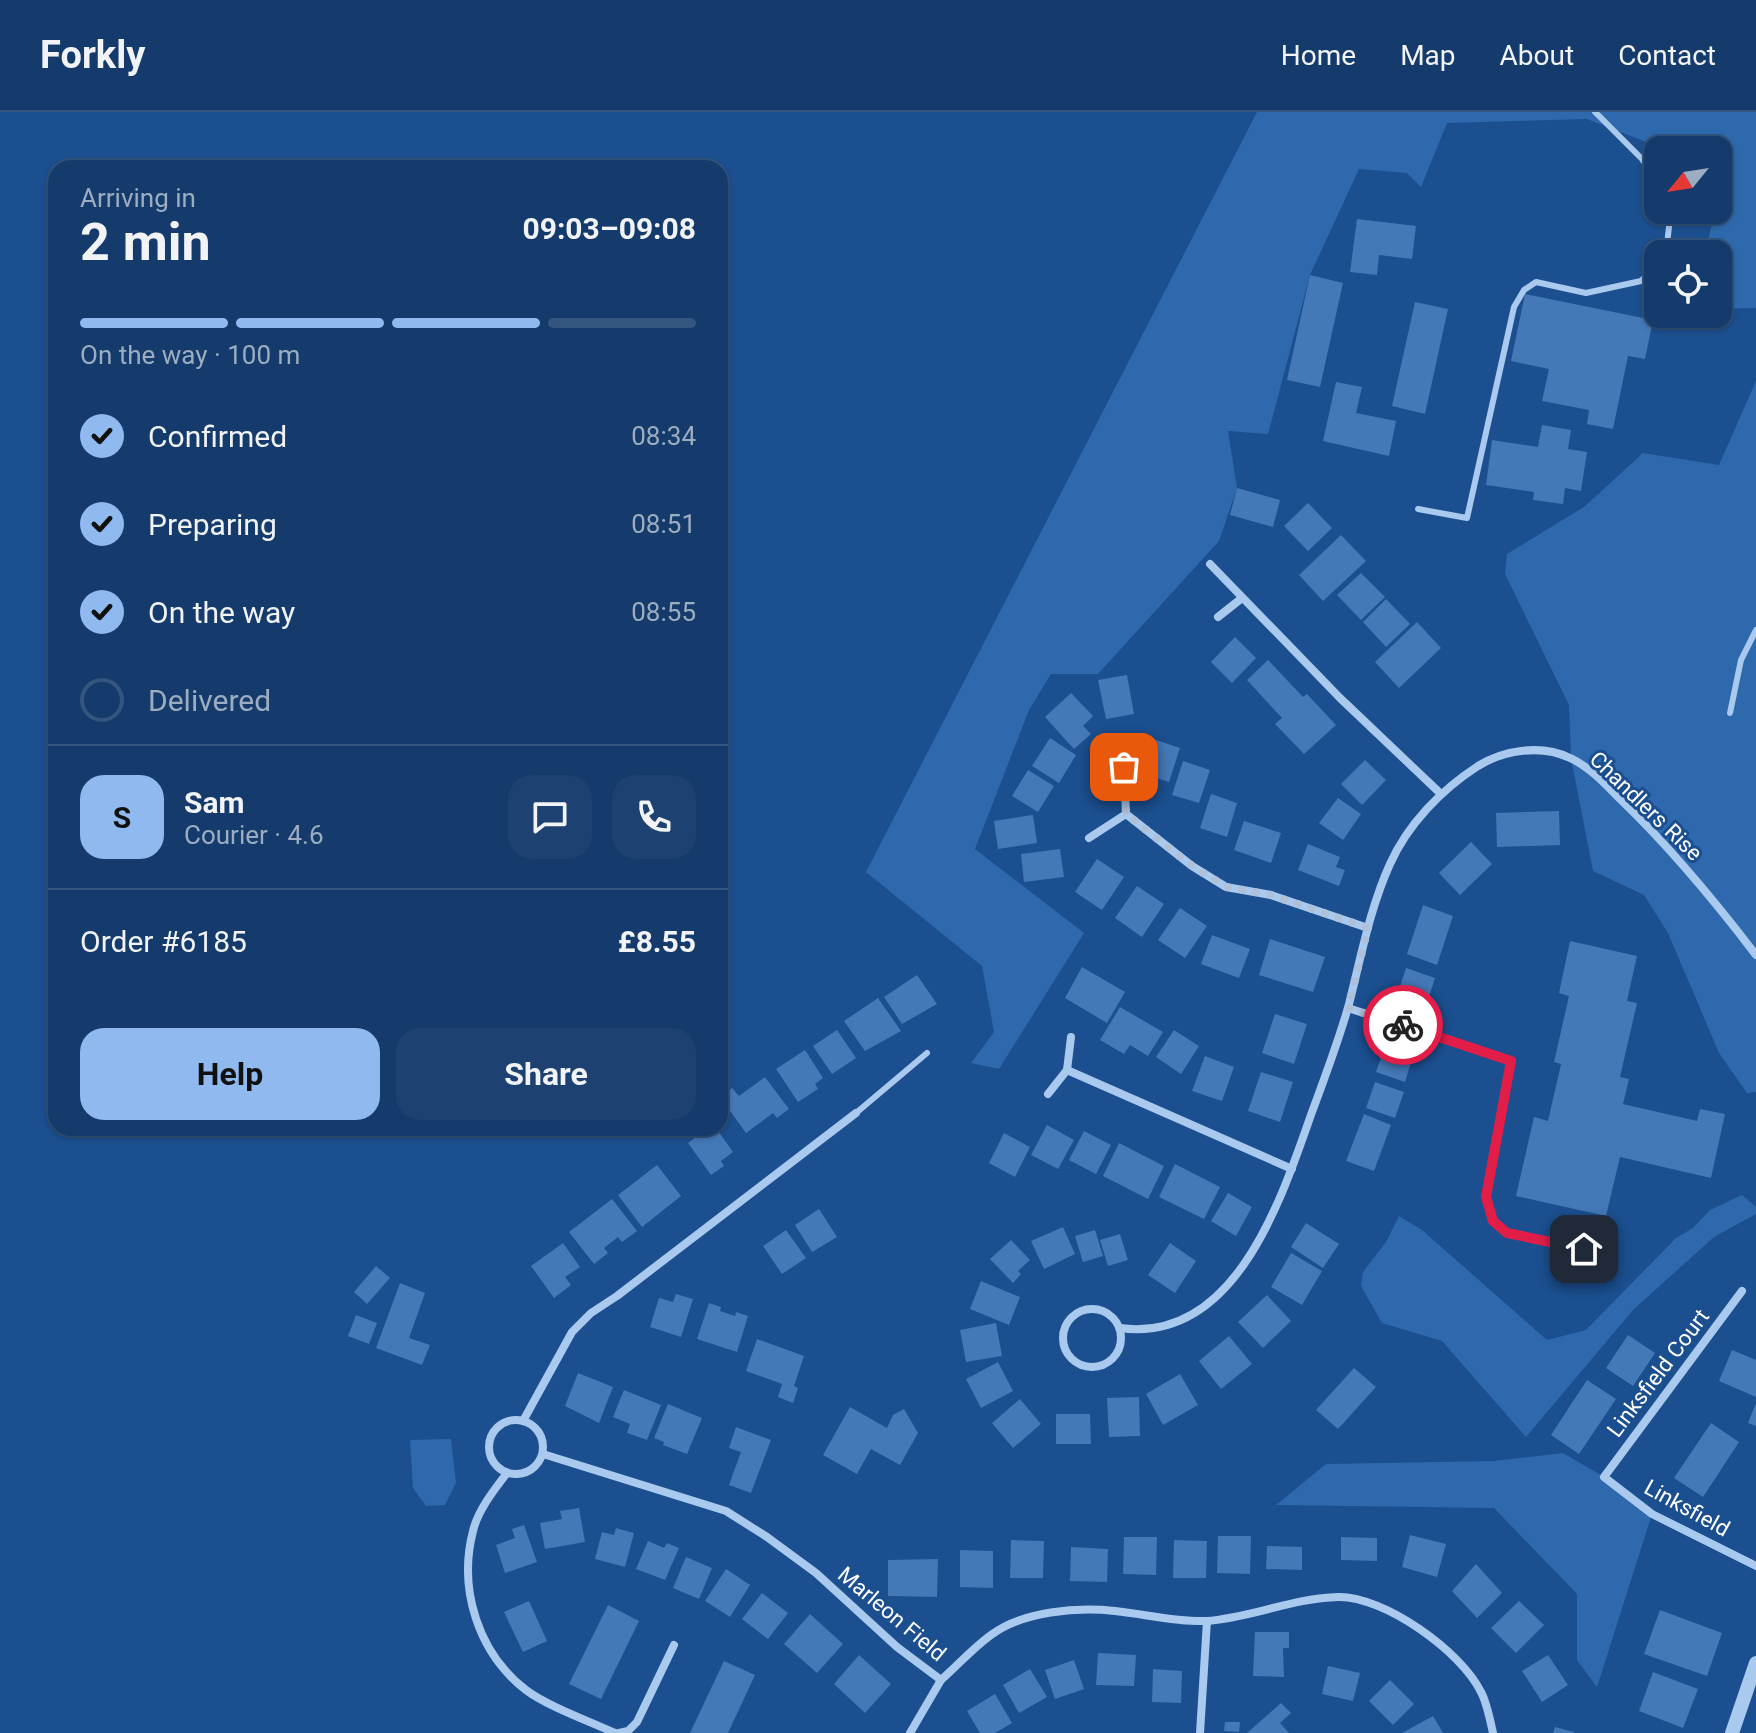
<!DOCTYPE html>
<html lang="en">
<head>
<meta charset="utf-8">
<style>
  body { margin:0; font-family:Roboto,sans-serif; background:#1d4271; color:#f1f3f6; height:100vh; display:flex; flex-direction:column; font-size:30px; white-space:nowrap }
  * { box-sizing:border-box; margin:0 }
  p { font-size:26px; color:#9dadc1 }
  .icon { flex:none; width:44px; height:44px; fill:none; stroke:currentColor; stroke-width:2; stroke-linecap:round; stroke-linejoin:round }
  .map { position:relative; flex:1; overflow:hidden }
  .drawer { position:absolute; left:48px; top:48px; width:680px; height:976px; display:flex; flex-direction:column; background:#143b6b; border-radius:24px; box-shadow:0 2px 6px #0004,0 0 0 2px #33557e }
  .drawer>* { flex:none }
  .needle { width:52px; rotate:240deg }
  .fabs { position:absolute; left:1644px; top:24px; display:grid; gap:16px }
  .fabs a { display:grid; place-items:center; width:88px; height:88px; border-radius:16px; background:#143b6b; box-shadow:0 2px 6px #0004,0 0 0 2px #33557e; font-size:40px }
  .pin { position:absolute; display:grid; place-items:center; width:68px; height:68px; color:#fff; margin:-34px; border-radius:16px; box-shadow:0 4px 12px #0006 }
  .courier { position:absolute; display:grid; place-items:center; width:80px; height:80px; margin:-40px; border:6px solid #e11d48; border-radius:50%; background:#fff; color:#222; box-shadow:0 2px 10px #0007 }
  .head em { font-style:normal; font-weight:700 }
  .head div { display:flex; flex-direction:column-reverse }
  .head { display:flex; align-items:center; justify-content:space-between; height:136px; padding:0 32px }
  h1 { font-size:52px; font-weight:700; line-height:60px }
  .bar { display:grid; grid-template-columns:repeat(4,1fr); gap:12px 8px; align-content:center; height:96px; padding:0 32px }
  .bar i { height:10px; border-radius:6px; background:#33557e }
  .bar .selected { background:#90b9f0 }
  .bar p { grid-column:span 4 }
  .line { display:flex; align-items:center; gap:20px; padding:0 32px; border-top:2px solid #33557e }
  .line div { flex:1 }
  .round { display:grid; place-items:center; flex:none; width:84px; height:84px; border-radius:24px; background:#1d4271 }
  ol { padding:0 32px; list-style:none }
  li { display:flex; align-items:center; gap:24px; height:88px }
  li p { margin-inline-start:auto }
  li .icon { padding:8px; border-radius:50%; background:#90b9f0; color:#111; stroke-width:4 }
  li:last-child { color:#9dadc1 }
  li i { width:44px; height:44px; border:4px solid #33557e; border-radius:50% }
  .button { display:flex; gap:16px; margin-top:auto; padding:16px 32px }
  .button a { flex:1; height:92px; border-radius:24px; background:#90b9f0; color:#111; font-size:32px; font-weight:700; line-height:92px; text-align:center }
  .button a+a { background:#1d4271; color:#f1f3f6 }
  header { display:flex; align-items:center; gap:48px; box-sizing:border-box; height:112px; padding:0 40px; background:#143b6b; border-bottom:2px solid #33557e }
  header strong { font-size:38px }
  nav { display:flex; gap:44px; margin-inline-start:auto; font-size:28px }
  .map>svg:first-child { display:block }
  .green { fill:#2e69ad }
  .building { fill:#4478b7 }
  .lines { fill:none; stroke-linecap:round; stroke-linejoin:round }
  .service { stroke:#a9c9ee; stroke-width:6 }
  .minor { stroke:#a9c9ee; stroke-width:8 }
  .tertiary { stroke:#a9c9ee; stroke-width:14 }
  .done { stroke:#afc1d8; stroke-width:8; stroke-dasharray:0 14.4 }
  .route { stroke:#e11d48; stroke-width:10 }
  .labels { text-anchor:middle; dominant-baseline:central; stroke-width:6; stroke-linejoin:round; paint-order:stroke }
  .street-label { font-size:22px; fill:#fff; stroke:#1b4f8f }
</style>
</head>
<body>
<header>
<strong>Forkly</strong>
<nav><a>Home</a><a>Map</a><a>About</a><a>Contact</a></nav>
</header>
<div class="map">
<svg width="1756" height="1621" viewBox="0 0 1756 1621">
  <rect width="100%" height="100%" fill="#1b4f8f"/>
  <g class="green">
    <polygon points="1257,0 1756,0 1756,196 1718,197 1718,142 1705,142 1713,107 1706,98 1718,98 1718,38 1658,38 1654,33 1587,7 1447,11 1421,75 1407,61 1359,57 1310,163 1268,322 1228,319 1237,376 1219,429 1098,562 1051,562 1029,598 975,737 1084,821 999,957 971,951 994,920 982,854 866,760"/>
    <polygon points="1756,269 1756,980 1747,981 1719,941 1668,821 1644,783 1593,759 1571,646 1569,593 1505,462 1507,442 1584,395 1643,341 1719,353"/>
    <polygon points="1742,1083 1756,1095 1756,1102 1714,1125 1633,1198 1526,1325 1442,1229 1382,1211 1361,1174 1363,1160 1386,1130 1399,1104 1422,1118 1547,1228 1586,1218 1676,1126 1693,1116 1710,1098"/>
    <polygon points="451,1327 456,1371 445,1393 426,1394 413,1376 410,1328"/>
    <polygon points="1563,1341 1604,1365 1652,1402 1597,1575 1577,1548 1577,1482 1494,1396 1276,1393 1326,1352 1494,1349"/>
  </g>
  <g class="building">
    <polygon points="1357,107 1416,114 1412,147 1379,143 1377,163 1350,160"/>
    <polygon points="1310,163 1343,171 1320,275 1287,268"/>
    <polygon points="1525,182 1653,208 1645,247 1628,244 1613,317 1587,312 1589,298 1542,289 1549,257 1511,249"/>
    <polygon points="1415,190 1448,197 1425,302 1392,294"/>
    <polygon points="1336,270 1362,275 1356,301 1396,309 1389,344 1323,329"/>
    <polygon points="1542,313 1571,318 1568,337 1587,340 1581,379 1565,376 1563,392 1533,388 1534,380 1486,373 1492,328 1538,335"/>
    <polygon points="1237,376 1280,388 1273,415 1230,403"/>
    <polygon points="1308,391 1332,416 1308,439 1284,414"/>
    <polygon points="1341,423 1366,449 1323,489 1299,463"/>
    <polygon points="1361,461 1385,485 1361,508 1337,483"/>
    <polygon points="1386,487 1410,512 1386,535 1363,510"/>
    <polygon points="1417,510 1441,536 1399,576 1375,550"/>
    <polygon points="1235,525 1256,546 1232,571 1211,550"/>
    <polygon points="1268,548 1303,585 1307,582 1336,613 1304,642 1275,612 1282,606 1247,568"/>
    <polygon points="1127,563 1134,602 1106,607 1098,568"/>
    <polygon points="1071,581 1093,604 1083,614 1091,622 1074,637 1045,605"/>
    <polygon points="1050,626 1076,643 1059,671 1032,654"/>
    <polygon points="1153,627 1180,636 1169,670 1142,661"/>
    <polygon points="1365,648 1386,668 1362,693 1341,672"/>
    <polygon points="1183,649 1210,658 1199,691 1172,683"/>
    <polygon points="1028,658 1054,674 1038,700 1012,684"/>
    <polygon points="1211,682 1237,691 1227,725 1200,716"/>
    <polygon points="1338,686 1361,702 1343,728 1319,711"/>
    <polygon points="1559,699 1560,733 1497,735 1496,701"/>
    <polygon points="1033,703 1037,731 998,737 994,709"/>
    <polygon points="1244,709 1281,721 1271,751 1234,738"/>
    <polygon points="1471,730 1492,752 1460,783 1439,761"/>
    <polygon points="1308,732 1340,745 1336,755 1345,758 1339,774 1298,758"/>
    <polygon points="1060,737 1064,765 1024,770 1021,742"/>
    <polygon points="1097,747 1124,765 1102,798 1075,780"/>
    <polygon points="1137,774 1164,792 1142,825 1115,806"/>
    <polygon points="1423,793 1453,804 1437,853 1407,842"/>
    <polygon points="1180,796 1207,814 1185,846 1158,828"/>
    <polygon points="1212,823 1250,837 1239,866 1201,852"/>
    <polygon points="1270,827 1325,845 1313,880 1259,863"/>
    <polygon points="1570,829 1637,844 1627,889 1637,891 1620,965 1629,967 1623,992 1697,1009 1700,997 1725,1002 1711,1066 1620,1045 1606,1104 1516,1084 1534,1005 1548,1009 1561,952 1554,950 1569,884 1559,881"/>
    <polygon points="1082,855 1125,880 1107,911 1065,886"/>
    <polygon points="1406,856 1435,866 1425,897 1396,887"/>
    <polygon points="917,863 937,892 902,912 884,885"/>
    <polygon points="878,886 901,919 865,939 844,909"/>
    <polygon points="1120,895 1163,920 1148,944 1130,933 1124,942 1100,928"/>
    <polygon points="1275,902 1307,912 1294,952 1262,941"/>
    <polygon points="837,918 856,946 832,962 813,934"/>
    <polygon points="1174,918 1199,934 1181,962 1156,945"/>
    <polygon points="1385,934 1413,944 1405,970 1376,960"/>
    <polygon points="805,938 823,966 815,972 818,977 798,990 776,957"/>
    <polygon points="1205,944 1234,955 1222,989 1192,979"/>
    <polygon points="1261,960 1293,970 1280,1010 1248,999"/>
    <polygon points="765,965 789,997 777,1006 773,1001 746,1021 720,985 732,976 739,984"/>
    <polygon points="1375,970 1404,980 1395,1006 1366,996"/>
    <polygon points="1364,1002 1391,1013 1374,1059 1346,1049"/>
    <polygon points="1047,1013 1074,1028 1058,1057 1031,1043"/>
    <polygon points="708,1016 716,1016 733,1040 721,1049 724,1054 711,1063 688,1031"/>
    <polygon points="1084,1019 1111,1033 1096,1062 1069,1048"/>
    <polygon points="1004,1021 1030,1035 1015,1065 989,1051"/>
    <polygon points="1119,1031 1164,1054 1148,1087 1103,1064"/>
    <polygon points="1175,1052 1220,1075 1204,1107 1159,1085"/>
    <polygon points="657,1053 681,1084 642,1115 618,1083"/>
    <polygon points="1228,1081 1252,1095 1236,1124 1211,1109"/>
    <polygon points="612,1087 637,1119 622,1130 618,1125 604,1136 608,1141 594,1152 569,1120"/>
    <polygon points="819,1097 837,1125 812,1140 795,1113"/>
    <polygon points="1306,1111 1339,1132 1323,1156 1291,1135"/>
    <polygon points="1063,1115 1075,1142 1044,1157 1031,1129"/>
    <polygon points="786,1118 806,1146 782,1162 763,1134"/>
    <polygon points="1095,1118 1103,1144 1083,1150 1075,1124"/>
    <polygon points="1120,1122 1128,1148 1108,1154 1100,1128"/>
    <polygon points="1011,1128 1030,1148 1018,1159 1021,1162 1013,1171 990,1147"/>
    <polygon points="563,1131 580,1155 565,1165 571,1173 554,1186 531,1154"/>
    <polygon points="1170,1131 1196,1149 1175,1181 1148,1163"/>
    <polygon points="1291,1141 1322,1159 1302,1193 1271,1175"/>
    <polygon points="376,1154 390,1166 367,1192 354,1180"/>
    <polygon points="981,1169 1020,1185 1009,1213 970,1197"/>
    <polygon points="400,1171 425,1181 409,1226 430,1233 422,1253 376,1236"/>
    <polygon points="676,1182 693,1187 681,1225 650,1215 659,1186 673,1190"/>
    <polygon points="1267,1183 1291,1209 1263,1236 1238,1210"/>
    <polygon points="709,1191 721,1195 720,1199 735,1204 736,1200 748,1204 737,1240 697,1227"/>
    <polygon points="356,1203 377,1211 369,1232 348,1224"/>
    <polygon points="996,1211 1002,1244 966,1250 960,1218"/>
    <polygon points="1628,1223 1655,1241 1633,1274 1606,1256"/>
    <polygon points="1229,1224 1252,1252 1221,1277 1199,1249"/>
    <polygon points="757,1227 804,1244 794,1274 798,1276 793,1291 778,1285 782,1272 746,1259"/>
    <polygon points="1732,1238 1756,1248 1756,1285 1719,1269"/>
    <polygon points="998,1250 1013,1279 981,1296 966,1267"/>
    <polygon points="1354,1256 1376,1275 1338,1317 1316,1298"/>
    <polygon points="578,1261 613,1275 599,1311 565,1294"/>
    <polygon points="1180,1262 1198,1293 1163,1313 1146,1282"/>
    <polygon points="1587,1268 1616,1287 1579,1342 1551,1323"/>
    <polygon points="624,1278 661,1293 647,1328 627,1321 630,1312 613,1305"/>
    <polygon points="1139,1285 1140,1324 1109,1325 1107,1286"/>
    <polygon points="1020,1287 1041,1312 1013,1336 992,1311"/>
    <polygon points="1756,1291 1756,1314 1748,1311"/>
    <polygon points="668,1292 702,1306 687,1342 663,1333 664,1330 654,1326"/>
    <polygon points="850,1295 887,1316 893,1303 904,1297 918,1321 900,1353 871,1337 857,1362 823,1343"/>
    <polygon points="1056,1302 1090,1302 1091,1332 1056,1332"/>
    <polygon points="1711,1311 1739,1330 1703,1385 1674,1366"/>
    <polygon points="736,1315 771,1328 751,1381 729,1373 741,1340 729,1336"/>
    <polygon points="579,1396 585,1430 545,1437 540,1411 562,1407 560,1399"/>
    <polygon points="524,1413 537,1450 505,1461 496,1433 515,1426 512,1417"/>
    <polygon points="616,1416 634,1421 625,1455 595,1447 602,1420 614,1423"/>
    <polygon points="1410,1423 1446,1432 1437,1465 1402,1455"/>
    <polygon points="1218,1424 1251,1424 1250,1462 1217,1461"/>
    <polygon points="1124,1425 1157,1425 1156,1463 1123,1462"/>
    <polygon points="1341,1425 1377,1426 1377,1449 1341,1448"/>
    <polygon points="1011,1428 1044,1429 1043,1466 1010,1466"/>
    <polygon points="1174,1428 1207,1429 1206,1466 1173,1466"/>
    <polygon points="648,1429 664,1436 667,1431 679,1436 665,1468 636,1457"/>
    <polygon points="1267,1434 1302,1435 1302,1458 1266,1457"/>
    <polygon points="1071,1435 1108,1437 1107,1470 1070,1469"/>
    <polygon points="960,1438 993,1439 993,1476 960,1475"/>
    <polygon points="686,1445 712,1456 699,1487 673,1476"/>
    <polygon points="938,1447 937,1485 888,1484 888,1448"/>
    <polygon points="1476,1452 1502,1481 1477,1506 1452,1479"/>
    <polygon points="726,1457 750,1473 730,1505 705,1489"/>
    <polygon points="762,1481 788,1501 768,1527 742,1507"/>
    <polygon points="529,1489 547,1529 523,1540 504,1500"/>
    <polygon points="1519,1489 1544,1513 1516,1541 1491,1516"/>
    <polygon points="608,1493 639,1509 601,1587 569,1572"/>
    <polygon points="1660,1498 1722,1521 1707,1564 1644,1542"/>
    <polygon points="810,1502 843,1532 817,1561 784,1532"/>
    <polygon points="1255,1520 1289,1520 1289,1536 1283,1536 1284,1565 1253,1564"/>
    <polygon points="1098,1541 1136,1543 1134,1574 1096,1573"/>
    <polygon points="859,1543 891,1572 865,1601 834,1572"/>
    <polygon points="1548,1543 1568,1573 1542,1590 1522,1559"/>
    <polygon points="1074,1548 1084,1577 1055,1587 1045,1558"/>
    <polygon points="724,1549 755,1563 728,1621 690,1621"/>
    <polygon points="1328,1554 1360,1561 1353,1589 1322,1582"/>
    <polygon points="1030,1557 1047,1585 1019,1601 1003,1573"/>
    <polygon points="1153,1557 1182,1559 1181,1591 1152,1590"/>
    <polygon points="1653,1560 1698,1577 1683,1616 1639,1599"/>
    <polygon points="1390,1568 1414,1592 1393,1613 1369,1589"/>
    <polygon points="995,1582 1012,1611 995,1621 980,1621 967,1599"/>
    <polygon points="1281,1591 1291,1601 1280,1611 1289,1621 1247,1621"/>
    <polygon points="1433,1604 1443,1621 1402,1621"/>
    <polygon points="1225,1610 1240,1610 1239,1620 1224,1619"/>
    <polygon points="1555,1615 1574,1620 1574,1621 1553,1621"/>
  </g>
  <g class="lines">
    <g class="service">
      <polyline points="1595,0 1642,47 1658,70"/>
      <polyline points="1663,142 1667,132 1671,98"/>
      <polyline points="1418,397 1467,406 1514,195 1524,178 1536,170 1586,181 1641,169 1658,153"/>
      <polyline points="1730,601 1741,548 1756,518"/>
      <polyline points="856,1001 927,941"/>
    </g>
    <g class="minor">
      <polyline points="1210,452 1340,586 1441,682"/>
      <polyline points="1218,505 1242,486"/>
      <polyline points="1124,655 1126,702"/>
      <polyline points="1089,726 1126,702 1192,754 1226,775 1271,783 1368,816"/>
      <polyline points="1348,896 1511,949 1486,1085 1493,1109 1507,1121 1584,1137"/>
      <polyline points="1067,958 1071,925"/>
      <polyline points="1048,982 1067,958 1292,1057"/>
      <polyline points="1742,1179 1604,1365 1652,1402 1756,1454"/>
      <circle cx="1092" cy="1226" r="29"/>
      <path d="M 1120,1216 C 1236,1232 1282,1085 1312,1000 C 1325,965 1339,928 1349,892 C 1361,845 1370,796 1390,752 C 1408,712 1441,678 1478,654 C 1504,638 1541,632 1570,646 C 1590,655 1606,673 1621,688 C 1671,736 1714,788 1756,843"/>
      <circle cx="516" cy="1335" r="27"/>
      <polyline points="523,1309 572,1220 591,1201 617,1184 856,1001"/>
      <path d="M 543,1342 L 726,1399 L 767,1425 L 816,1461 L 897,1535 L 941,1568 C 958,1553 973,1536 991,1523 C 1023,1499 1077,1495 1115,1499 C 1145,1502 1175,1510 1206,1509 C 1250,1506 1293,1486 1338,1485 C 1384,1484 1461,1539 1481,1580 C 1487,1591 1490,1608 1493,1621"/>
      <path d="M 507,1361 C 494,1378 478,1398 473,1419 C 458,1477 478,1541 526,1578 C 545,1593 591,1610 615,1621"/>
      <polyline points="619,1621 628,1619 637,1610 674,1533"/>
      <polyline points="910,1621 941,1568"/>
      <polyline points="1200,1621 1207,1509"/>
    </g>
    <polyline class="tertiary" points="1732,1621 1756,1551"/>
  </g>
  <g class="lines">
    <polyline class="done" points="1124,655 1126,702 1192,754 1226,775 1271,783 1368,816 1348,896 1403,913"/>
    <polyline class="route" points="1403,913 1511,949 1486,1085 1493,1109 1507,1121 1584,1137"/>
  </g>
  <g class="labels">
    <g class="street-label">
      <text transform="translate(1646 694) rotate(44)">Chandlers Rise</text>
      <text transform="translate(1658 1261) rotate(-53)">Linksfield Court</text>
      <text transform="translate(1687 1396) rotate(29)">Linksfield</text>
      <text transform="translate(892 1502) rotate(40)">Marleon Field</text>
    </g>
  </g>
</svg>
<div class="fabs">
<a><svg class="needle" viewBox="-14 -14 28 28"><path d="M0-13l5 13h-10z" fill="#e53935"/><path d="M0 13l5-13h-10z" fill="#9dadc1"/></svg></a>
<a><svg class="icon" aria-label="locate" viewBox="0 0 24 24"><circle cx="12" cy="12" r="6"/><path d="M12 2v4M12 18v4M2 12h4M18 12h4"/></svg></a>
</div>
<div class="pin" style="left:1124px;top:655px;background:#ea580c"><svg class="icon" aria-label="bag" viewBox="0 0 24 24"><path d="M5 8h14l-1 12H6zM9 8a3 3 0 0 1 6 0"/></svg></div>
<div class="pin" style="left:1584px;top:1137px;background:#1f2937"><svg class="icon" aria-label="home" viewBox="0 0 24 24"><path d="M3 11l9-7 9 7M6 9v11h12V9"/></svg></div>
<div class="courier" style="left:1403px;top:913px"><svg class="icon" aria-label="bike" viewBox="0 0 24 24"><circle cx="6" cy="16" r="4"/><circle cx="18" cy="16" r="4"/><path d="M6 16l4-8h5l3 8M10 8l3 8H6M13 5h3"/></svg></div>
<section class="drawer">
<div class="head"><div><h1>2 min</h1><p>Arriving in</p></div><em>09:03–09:08</em></div>
<div class="bar"><i class="selected"></i><i class="selected"></i><i class="selected"></i><i></i><p>On the way · 100 m</p></div>
<ol>
<li><svg class="icon" aria-label="check" viewBox="0 0 24 24"><path d="M5 12l5 5 9-10"/></svg>Confirmed<p>08:34</p></li>
<li><svg class="icon" aria-label="check" viewBox="0 0 24 24"><path d="M5 12l5 5 9-10"/></svg>Preparing<p>08:51</p></li>
<li><svg class="icon" aria-label="check" viewBox="0 0 24 24"><path d="M5 12l5 5 9-10"/></svg>On the way<p>08:55</p></li>
<li><i></i>Delivered</li>
</ol>
<div class="line" style="height:144px"><b class="round" style="background:#90b9f0;color:#111">S</b><div><b>Sam</b><p>Courier · 4.6</p></div><a class="round"><svg class="icon" aria-label="chat" viewBox="0 0 24 24"><path d="M4 5h16v11H9l-5 4z"/></svg></a><a class="round"><svg class="icon" aria-label="phone" viewBox="0 0 24 24"><path d="M5 4h4l2 5-3 2q2 4 5 5l2-3 5 2v4C11 20 4 13 5 4z"/></svg></a></div>
<div class="line" style="height:104px"><div>Order #6185</div><b>£8.55</b></div>
<div class="button"><a>Help</a><a>Share</a></div>
</section>
</div>
</body>
</html>
